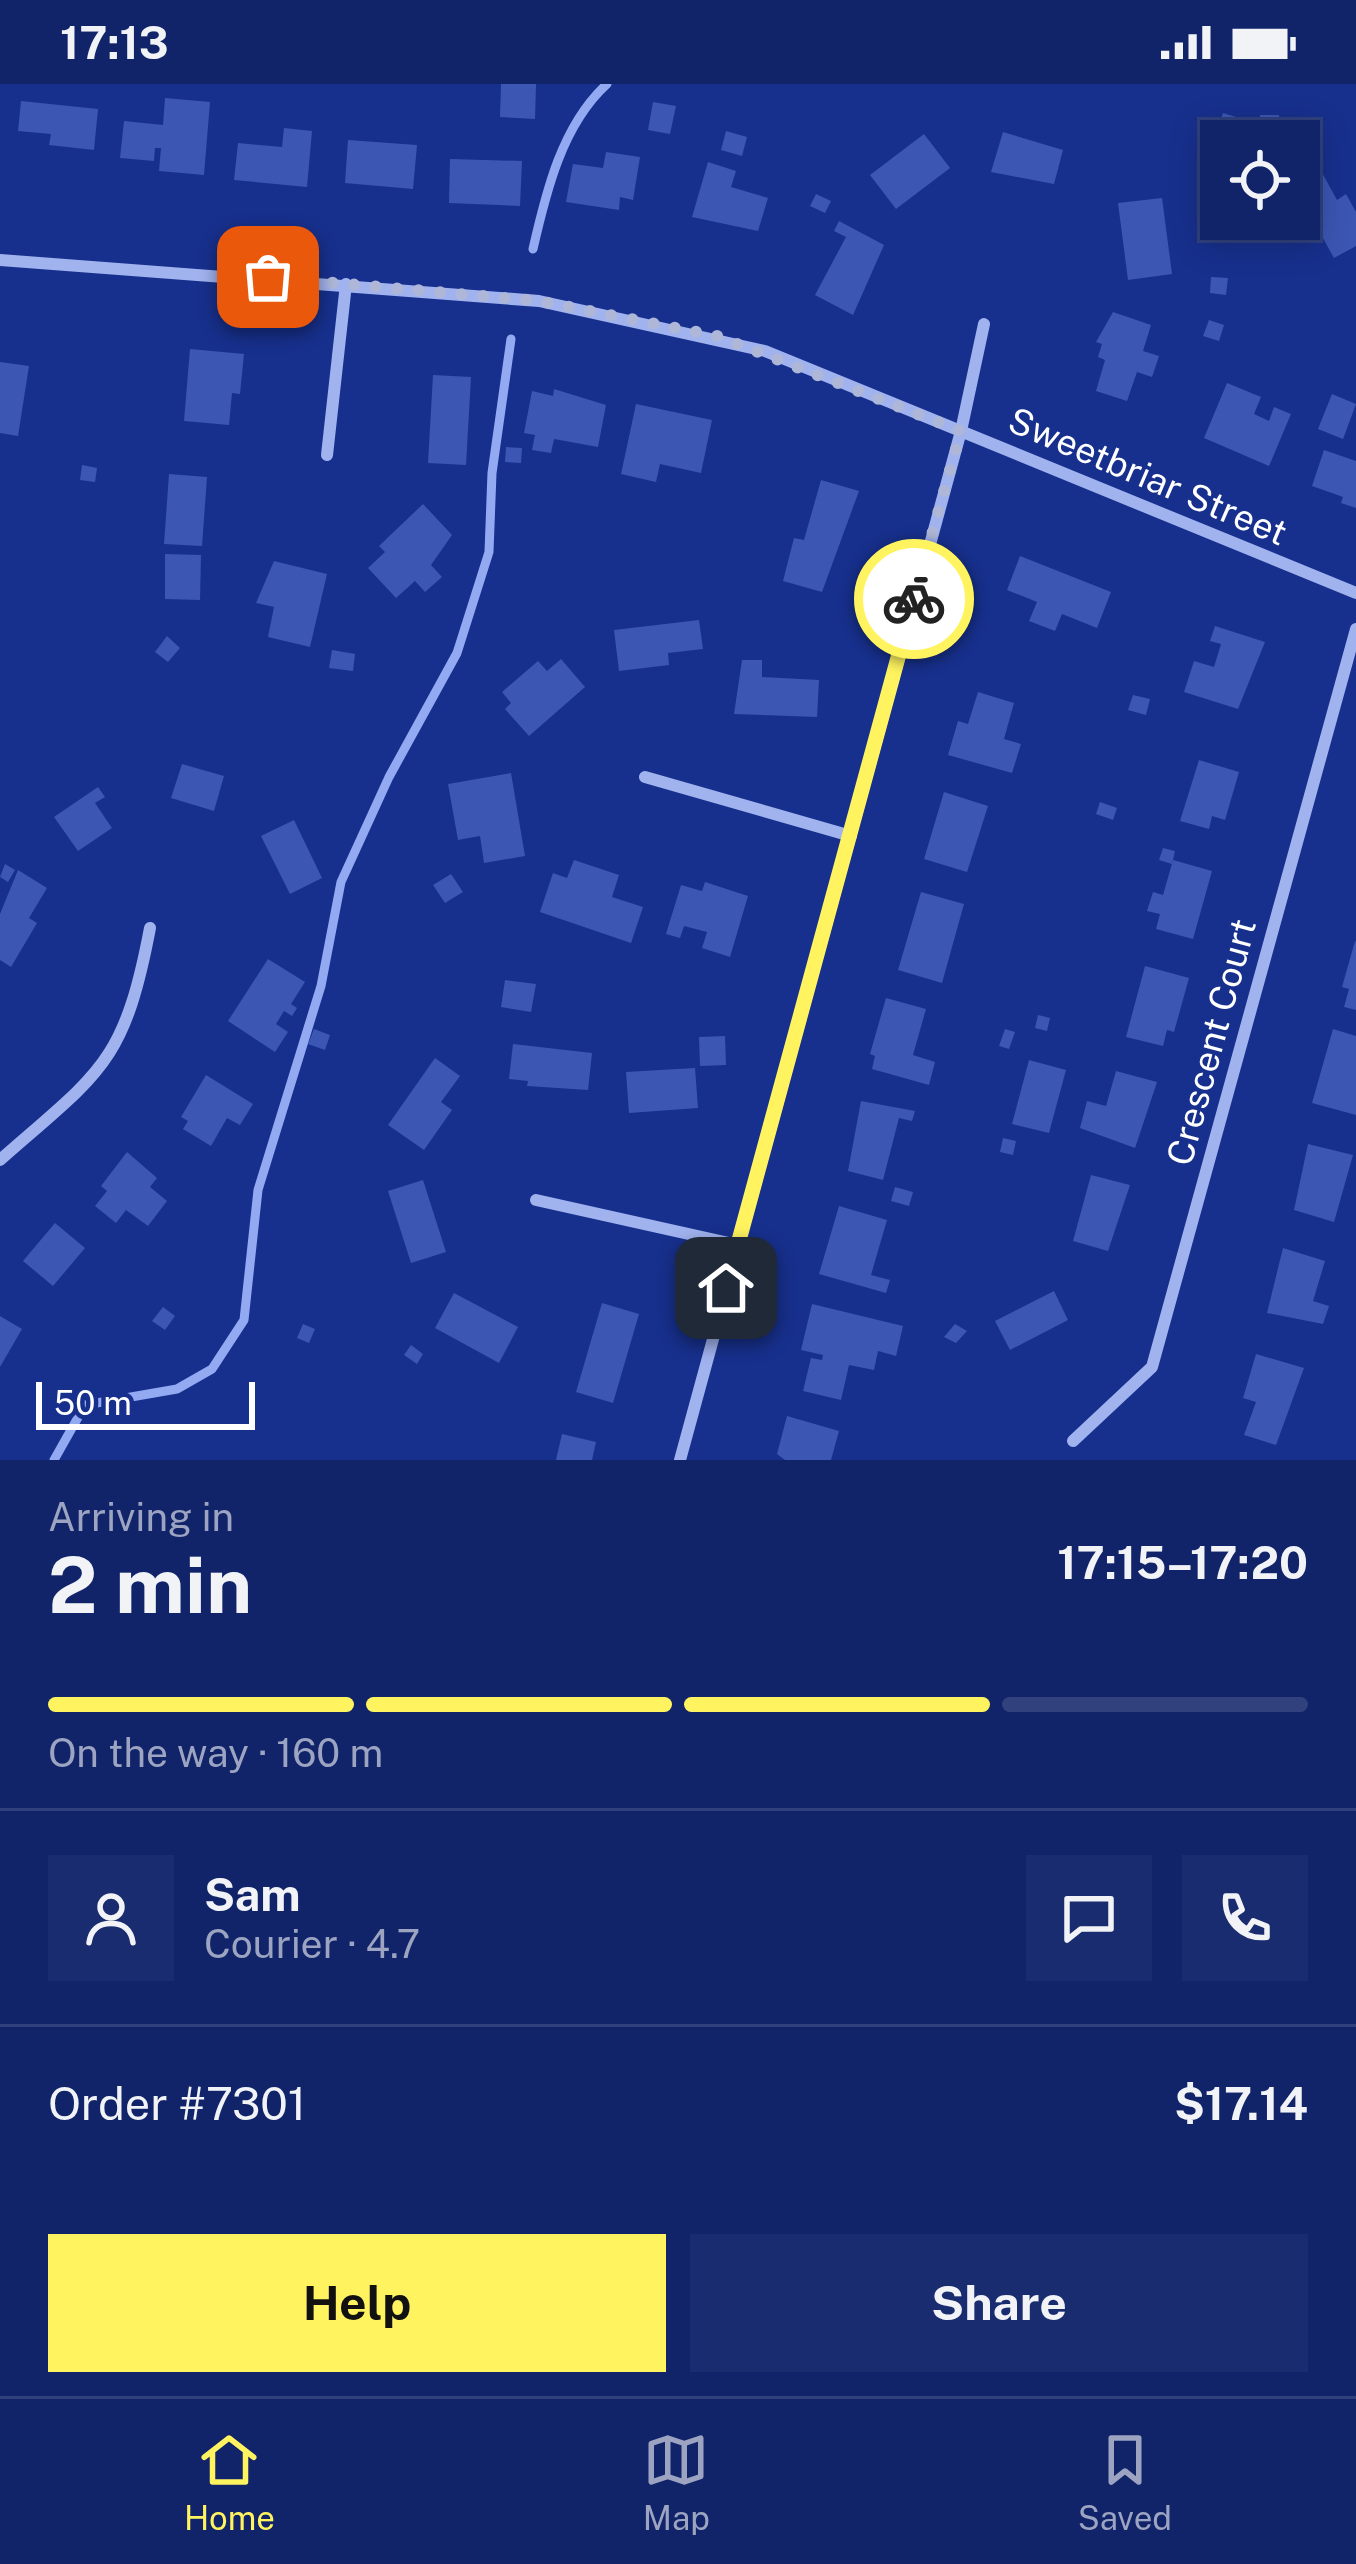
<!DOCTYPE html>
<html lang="en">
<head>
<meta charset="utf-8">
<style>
  body { margin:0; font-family:"Public Sans",sans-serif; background:#1a2c70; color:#f1f3f6; height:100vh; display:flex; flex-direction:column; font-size:45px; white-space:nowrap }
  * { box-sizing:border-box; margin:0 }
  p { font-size:39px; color:#9ca4c1 }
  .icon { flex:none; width:66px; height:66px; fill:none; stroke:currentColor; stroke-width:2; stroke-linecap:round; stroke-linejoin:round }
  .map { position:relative; height:1376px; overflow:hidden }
  .sheet { display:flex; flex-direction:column; background:#11246a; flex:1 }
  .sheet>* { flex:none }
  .controls { position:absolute; left:1200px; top:36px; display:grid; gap:24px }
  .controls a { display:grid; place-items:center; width:120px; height:120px; border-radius:0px; background:#11246a; box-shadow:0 6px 30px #0003,0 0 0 3px #30417e; font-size:60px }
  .scale { position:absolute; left:36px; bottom:30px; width:219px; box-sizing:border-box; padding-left:12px; border:6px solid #fff; border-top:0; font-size:33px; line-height:42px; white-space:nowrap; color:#fff; -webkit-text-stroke:9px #17308d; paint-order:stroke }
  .pin { position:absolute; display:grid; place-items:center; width:102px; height:102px; color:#fff; margin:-51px; border-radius:24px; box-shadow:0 6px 18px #0006 }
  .courier { position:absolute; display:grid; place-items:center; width:120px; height:120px; margin:-60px; border:9px solid #fff45f; border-radius:50%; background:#fff; color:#222; box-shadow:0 3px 15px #0007 }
  .summary em { font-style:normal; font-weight:700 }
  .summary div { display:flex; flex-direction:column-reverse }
  .summary { display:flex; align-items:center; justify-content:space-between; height:204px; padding:0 48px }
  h1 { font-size:78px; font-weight:700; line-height:90px }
  .bar { display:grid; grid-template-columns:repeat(4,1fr); gap:18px 12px; align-content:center; height:144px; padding:0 48px }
  .bar i { height:15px; border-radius:9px; background:#30417e }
  .bar .active { background:#fff45f }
  .bar p { grid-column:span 4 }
  .line { display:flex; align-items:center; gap:30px; padding:0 48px; border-top:3px solid #30417e }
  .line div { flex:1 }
  .round { display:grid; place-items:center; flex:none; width:126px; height:126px; border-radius:0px; background:#1a2c70 }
  .button { display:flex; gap:24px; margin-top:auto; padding:24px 48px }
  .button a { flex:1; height:138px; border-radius:0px; background:#fff45f; color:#111; font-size:48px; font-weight:700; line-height:138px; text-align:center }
  .button a+a { background:#1a2c70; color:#f1f3f6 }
  .status { display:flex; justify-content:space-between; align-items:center; height:84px; padding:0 60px; background:#11246a; direction:ltr }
  .status svg { height:33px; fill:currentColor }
  .menu { display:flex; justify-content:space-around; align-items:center; height:168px; border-top:3px solid #30417e; background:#11246a; font-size:33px; color:#9ca4c1 }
  .menu a { display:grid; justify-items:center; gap:6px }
  .menu .active { color:#fff45f }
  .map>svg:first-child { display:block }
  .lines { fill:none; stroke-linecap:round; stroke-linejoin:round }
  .stream { stroke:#93aaf2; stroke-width:9 }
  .building { fill:#3b56b3 }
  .minor { stroke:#a1b3ef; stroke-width:12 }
  .done { stroke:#aeb7d7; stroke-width:12; stroke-dasharray:0 21.6 }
  .route { stroke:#fff45f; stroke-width:15 }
  .labels { text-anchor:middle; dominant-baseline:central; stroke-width:10; stroke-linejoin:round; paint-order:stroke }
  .street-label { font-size:36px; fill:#fff; stroke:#17308d }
</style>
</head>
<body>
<div class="status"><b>17:13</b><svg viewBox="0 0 49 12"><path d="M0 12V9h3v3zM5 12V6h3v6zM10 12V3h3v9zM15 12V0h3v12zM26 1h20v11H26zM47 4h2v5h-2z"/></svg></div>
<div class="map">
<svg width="1356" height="1376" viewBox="0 0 1356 1376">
  <rect width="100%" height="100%" fill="#17308d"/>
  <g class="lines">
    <g class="stream">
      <path d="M 533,165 C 546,108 562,41 607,0"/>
      <polyline points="54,1376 85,1321 177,1305 212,1285 244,1236 258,1106 321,902 341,798 389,693 457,569 489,468 492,389 511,255"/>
    </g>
  </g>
  <g class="building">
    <polygon points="501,0 536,0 535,35 500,33"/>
    <polygon points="165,14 210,18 204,91 159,87 161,64 155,64 154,77 120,74 124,37 163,41"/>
    <polygon points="21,17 98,25 94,66 49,61 51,50 18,47"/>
    <polygon points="653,18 676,22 670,50 648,46"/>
    <polygon points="1223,29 1246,36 1242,48 1219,40"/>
    <polygon points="1260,31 1279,31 1280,46 1261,46"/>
    <polygon points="284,44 312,47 307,103 234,96 238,59 282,63"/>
    <polygon points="726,47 747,53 742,72 721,66"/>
    <polygon points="1003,48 1063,66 1054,100 991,88"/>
    <polygon points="924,50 950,84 896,125 870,91"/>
    <polygon points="348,56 417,61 413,105 345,99"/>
    <polygon points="606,68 640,73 633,116 620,113 619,126 566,118 573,80 603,84"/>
    <polygon points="450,75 522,77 520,122 449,119"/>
    <polygon points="708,78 736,87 731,103 768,114 758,147 692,133"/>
    <polygon points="1321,87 1337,116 1346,110 1356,128 1356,162 1334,174 1299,111 1299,99"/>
    <polygon points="816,110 831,117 825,129 810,122"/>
    <polygon points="1162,114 1172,190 1128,196 1118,119"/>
    <polygon points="839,137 884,161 853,231 815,211 846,153 834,147"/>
    <polygon points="1211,193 1228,194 1226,211 1210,209"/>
    <polygon points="1113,228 1151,241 1143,267 1159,272 1152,293 1137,288 1127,317 1096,307 1105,276 1098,273 1102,260 1096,258"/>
    <polygon points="1209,236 1224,241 1219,257 1203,252"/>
    <polygon points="190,265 244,270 240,310 232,309 229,341 184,337"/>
    <polygon points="0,278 29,282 18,352 0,349"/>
    <polygon points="433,291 471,293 466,381 428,379"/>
    <polygon points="1227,299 1261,313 1254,330 1269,337 1274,323 1291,330 1269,382 1204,354"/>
    <polygon points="554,305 606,321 598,363 554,355 551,369 532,366 535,351 524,349 532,307 553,312"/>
    <polygon points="1332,310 1356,320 1343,355 1318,345"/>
    <polygon points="636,320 712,336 701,389 660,380 656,398 621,390"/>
    <polygon points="506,363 522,364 521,379 505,378"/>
    <polygon points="1324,366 1356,377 1356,424 1341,419 1343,413 1312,402"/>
    <polygon points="82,381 97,384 95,398 80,396"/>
    <polygon points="169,390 207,393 202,462 164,460"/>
    <polygon points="821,396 859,407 822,508 783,497 794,454 804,456"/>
    <polygon points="423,420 452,451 431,481 442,493 425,508 415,497 396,514 368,484 385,468 379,462"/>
    <polygon points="165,470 201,471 200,516 165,515"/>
    <polygon points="1020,472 1111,508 1097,544 1062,530 1055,547 1029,537 1037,518 1007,506"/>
    <polygon points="274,477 327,490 310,563 268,553 274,523 256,519"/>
    <polygon points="699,536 703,565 668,569 669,581 619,587 614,546"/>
    <polygon points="1215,542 1265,558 1238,625 1184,608 1194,577 1214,583 1221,560 1210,557"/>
    <polygon points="167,552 180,564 168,578 155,568"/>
    <polygon points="332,566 355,570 353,587 329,584"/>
    <polygon points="561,575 585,603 529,652 505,625 511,619 502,608 538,577 547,587"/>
    <polygon points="742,576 762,576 762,593 819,596 817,633 734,630"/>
    <polygon points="978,608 1014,619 1004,655 1021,660 1012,689 948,671 958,637 968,640"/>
    <polygon points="1133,611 1150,615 1146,631 1128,626"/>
    <polygon points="1199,676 1239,688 1225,736 1212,732 1209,745 1180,737"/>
    <polygon points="182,680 224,692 214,727 171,714"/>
    <polygon points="511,689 525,772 484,779 480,752 458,756 448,700"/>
    <polygon points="98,703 105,713 95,719 112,744 78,767 54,733"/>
    <polygon points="944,708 988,722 967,788 924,775"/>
    <polygon points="1100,718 1117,724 1113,736 1096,730"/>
    <polygon points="294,736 322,794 290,810 261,752"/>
    <polygon points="1163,764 1175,767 1172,780 1159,776"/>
    <polygon points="574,776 619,791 612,813 643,823 631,859 540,828 553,789 567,794"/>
    <polygon points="1173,776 1212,787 1193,855 1156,845 1160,830 1147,827 1153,808 1163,811"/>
    <polygon points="5,780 15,786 8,798 0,793"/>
    <polygon points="18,786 47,804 29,834 37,839 11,883 0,876 0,830"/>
    <polygon points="451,790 463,808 445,819 433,801"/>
    <polygon points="705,798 748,812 730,873 702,864 707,848 684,842 680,854 666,850 681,801 702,807"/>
    <polygon points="921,808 964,820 942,899 898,886"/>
    <polygon points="1355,857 1356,858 1356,926 1344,923 1349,905 1342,903"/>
    <polygon points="268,875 305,898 291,920 297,924 292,932 284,927 276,940 288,948 275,968 228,937"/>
    <polygon points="1145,882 1189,894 1174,948 1167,946 1163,962 1126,953"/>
    <polygon points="505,896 536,900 531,928 501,923"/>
    <polygon points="886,914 926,925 913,971 935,978 929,1001 872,985 875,972 870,970"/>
    <polygon points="1038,931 1050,934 1047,947 1035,944"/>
    <polygon points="314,945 330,951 325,966 308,960"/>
    <polygon points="1005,945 1015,948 1009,965 999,962"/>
    <polygon points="1333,945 1356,952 1356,1031 1312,1019"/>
    <polygon points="725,952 726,981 700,982 699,953"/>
    <polygon points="513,960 592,969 588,1006 527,1002 528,997 509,995"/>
    <polygon points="435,974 460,992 441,1018 452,1026 424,1066 388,1041"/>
    <polygon points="1029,976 1066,986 1049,1049 1012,1040"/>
    <polygon points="695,984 698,1024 629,1029 626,988"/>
    <polygon points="1116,987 1157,998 1135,1064 1080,1044 1087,1017 1106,1022"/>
    <polygon points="206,991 253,1020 240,1041 227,1034 211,1062 183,1045 188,1037 181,1033"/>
    <polygon points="861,1017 915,1027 912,1037 899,1034 883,1096 848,1087"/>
    <polygon points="1003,1054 1016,1057 1013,1071 1000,1068"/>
    <polygon points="1308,1060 1353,1071 1334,1138 1294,1126"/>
    <polygon points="127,1068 157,1094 150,1103 167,1117 148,1142 126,1126 116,1139 95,1122 107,1107 101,1102"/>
    <polygon points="1091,1091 1130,1101 1108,1167 1073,1157"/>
    <polygon points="423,1096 446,1168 411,1179 388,1107"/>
    <polygon points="895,1103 913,1108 909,1122 891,1117"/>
    <polygon points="839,1122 887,1136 871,1191 890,1196 886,1209 819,1190"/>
    <polygon points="55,1139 85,1164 53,1202 23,1177"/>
    <polygon points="1283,1164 1325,1177 1313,1217 1329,1222 1323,1240 1267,1229"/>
    <polygon points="1054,1207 1068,1236 1010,1266 995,1237"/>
    <polygon points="454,1209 518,1243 499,1279 435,1244"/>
    <polygon points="602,1219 639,1230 613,1319 576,1308"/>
    <polygon points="812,1220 903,1242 896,1272 878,1267 874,1286 849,1281 841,1316 803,1307 811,1274 822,1276 823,1271 801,1266"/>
    <polygon points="163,1223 175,1232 165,1246 152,1237"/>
    <polygon points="0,1232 22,1245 0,1283"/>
    <polygon points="303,1240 315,1245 309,1259 297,1254"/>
    <polygon points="955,1240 967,1247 956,1259 944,1253"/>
    <polygon points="411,1261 423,1270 417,1280 404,1271"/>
    <polygon points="1256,1270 1304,1284 1276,1361 1244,1351 1256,1318 1243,1314"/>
    <polygon points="787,1332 839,1347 831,1376 785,1376 777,1370"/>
    <polygon points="562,1350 596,1358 592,1376 556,1376"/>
  </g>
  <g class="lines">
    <g class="minor">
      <polyline points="0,176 539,217 765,267 1356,509"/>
      <polyline points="327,371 346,200"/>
      <polyline points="645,693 851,752"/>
      <path d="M 0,1076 C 100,988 124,981 150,844"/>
      <polyline points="536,1116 738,1161"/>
      <polyline points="1073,1357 1152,1283 1356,545"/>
      <polyline points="680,1376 961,347 984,240"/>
    </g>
  </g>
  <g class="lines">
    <polyline class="done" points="268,193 539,217 717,252 961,347 914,515"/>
    <polyline class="route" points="726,1204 914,515"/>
  </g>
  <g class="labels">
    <g class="street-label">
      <text transform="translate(1148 392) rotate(23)">Sweetbriar Street</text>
      <text transform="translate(1211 958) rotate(-75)">Crescent Court</text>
    </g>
  </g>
</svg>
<div class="controls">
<a><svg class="icon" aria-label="locate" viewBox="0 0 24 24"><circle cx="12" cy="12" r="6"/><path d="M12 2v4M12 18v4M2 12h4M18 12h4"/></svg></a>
</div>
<div class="scale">50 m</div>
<div class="pin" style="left:268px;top:193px;background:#ea580c"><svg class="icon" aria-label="bag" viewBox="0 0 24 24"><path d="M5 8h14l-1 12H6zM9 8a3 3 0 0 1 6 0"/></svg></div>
<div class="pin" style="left:726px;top:1204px;background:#1f2937"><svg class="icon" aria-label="home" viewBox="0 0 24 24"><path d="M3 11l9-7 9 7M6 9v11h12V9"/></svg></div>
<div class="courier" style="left:914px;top:515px"><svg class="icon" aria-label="bike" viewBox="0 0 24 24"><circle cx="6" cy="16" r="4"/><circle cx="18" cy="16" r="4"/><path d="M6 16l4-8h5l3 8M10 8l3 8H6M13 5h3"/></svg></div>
</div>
<section class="sheet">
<div class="summary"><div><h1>2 min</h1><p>Arriving in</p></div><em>17:15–17:20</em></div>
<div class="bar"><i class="active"></i><i class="active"></i><i class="active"></i><i></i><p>On the way · 160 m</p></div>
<div class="line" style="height:216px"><a class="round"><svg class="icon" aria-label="person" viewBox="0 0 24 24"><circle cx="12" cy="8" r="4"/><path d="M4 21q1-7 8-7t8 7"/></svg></a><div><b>Sam</b><p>Courier · 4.7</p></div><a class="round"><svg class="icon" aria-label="chat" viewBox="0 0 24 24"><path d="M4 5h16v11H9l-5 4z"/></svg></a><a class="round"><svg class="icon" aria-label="phone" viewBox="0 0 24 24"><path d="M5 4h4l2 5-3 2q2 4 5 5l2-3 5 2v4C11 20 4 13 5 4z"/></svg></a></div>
<div class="line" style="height:156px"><div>Order #7301</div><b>$17.14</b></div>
<div class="button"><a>Help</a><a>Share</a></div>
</section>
<nav class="menu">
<a class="active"><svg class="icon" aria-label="home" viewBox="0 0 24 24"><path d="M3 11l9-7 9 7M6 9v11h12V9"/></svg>Home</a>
<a><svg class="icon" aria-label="map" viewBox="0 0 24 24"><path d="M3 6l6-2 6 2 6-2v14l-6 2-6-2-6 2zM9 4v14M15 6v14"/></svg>Map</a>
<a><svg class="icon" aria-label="saved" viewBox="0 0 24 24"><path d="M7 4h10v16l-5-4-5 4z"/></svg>Saved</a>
</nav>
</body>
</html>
